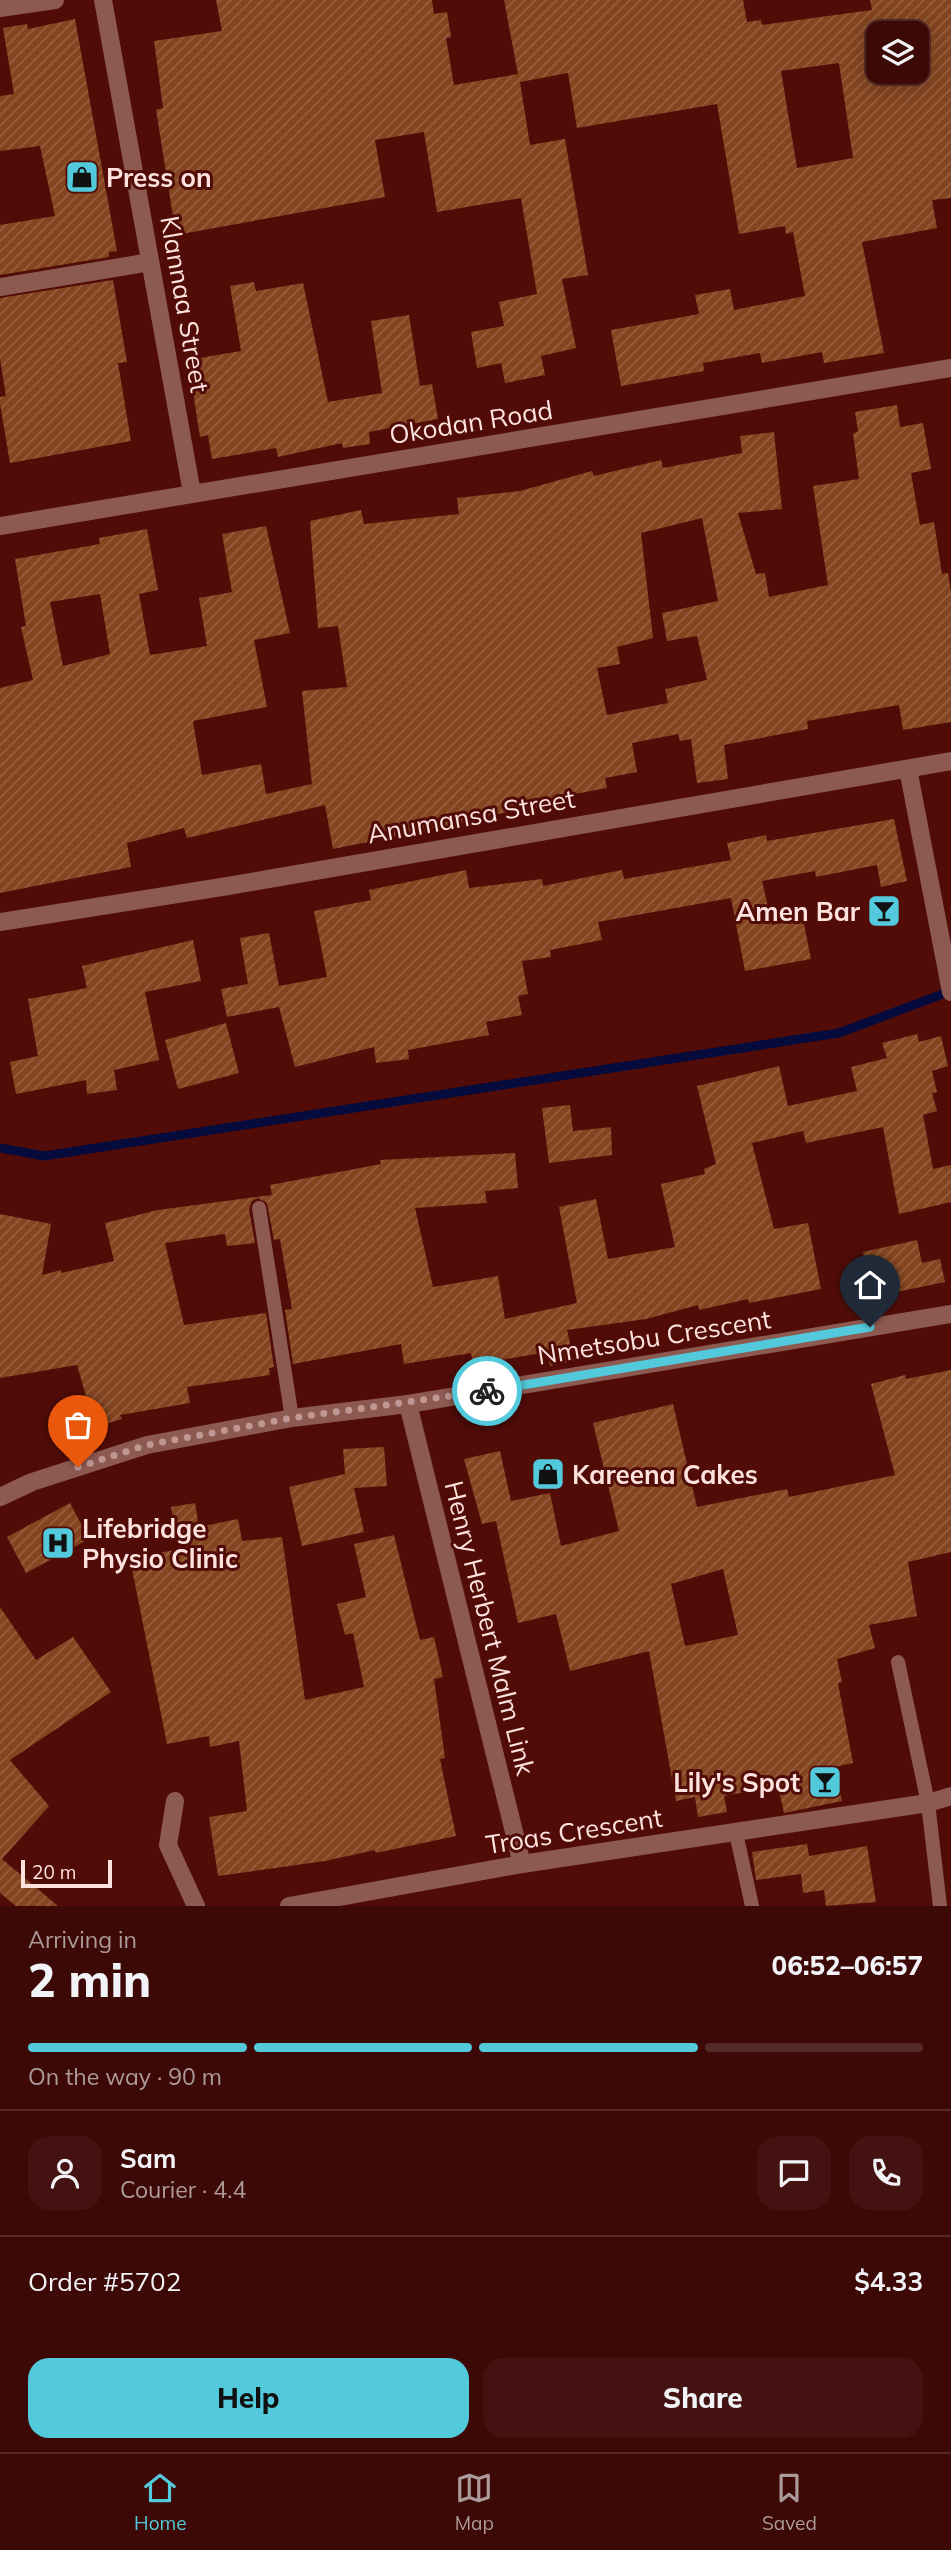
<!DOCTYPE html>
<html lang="en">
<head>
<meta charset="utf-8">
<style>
  body { margin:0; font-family:Mulish,sans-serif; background:#441210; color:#f1f3f6; height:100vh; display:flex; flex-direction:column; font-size:26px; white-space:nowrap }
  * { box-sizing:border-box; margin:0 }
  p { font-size:23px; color:#ad9a9b }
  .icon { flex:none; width:38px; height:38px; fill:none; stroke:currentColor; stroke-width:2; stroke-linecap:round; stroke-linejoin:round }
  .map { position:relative; height:1906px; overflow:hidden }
  .side { display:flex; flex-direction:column; background:#3d0906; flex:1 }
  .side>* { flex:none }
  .tools { position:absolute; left:866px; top:21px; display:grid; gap:14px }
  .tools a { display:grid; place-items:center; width:63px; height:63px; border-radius:14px; background:#3d0906; box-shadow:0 4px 18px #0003,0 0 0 2px #562a28; font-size:35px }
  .scale { position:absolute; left:21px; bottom:18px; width:91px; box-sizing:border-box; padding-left:7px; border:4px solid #fde2de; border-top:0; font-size:19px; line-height:24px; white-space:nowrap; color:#fde2de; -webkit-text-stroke:5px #510c08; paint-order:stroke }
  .pin { position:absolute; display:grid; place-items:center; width:60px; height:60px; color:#fff; margin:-72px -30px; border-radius:50% 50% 50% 0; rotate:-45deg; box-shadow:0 0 7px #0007 }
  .pin .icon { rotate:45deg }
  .courier { position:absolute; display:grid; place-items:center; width:70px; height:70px; margin:-35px; border:5px solid #53cadc; border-radius:50%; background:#fff; color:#222; box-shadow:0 2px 9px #0007 }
  .summary em { font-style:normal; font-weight:800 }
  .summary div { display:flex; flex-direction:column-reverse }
  .summary { display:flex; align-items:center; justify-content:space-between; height:119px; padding:0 28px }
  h1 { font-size:46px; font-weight:800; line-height:52px }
  .bar { display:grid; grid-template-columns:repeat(4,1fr); gap:10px 7px; align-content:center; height:84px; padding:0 28px }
  .bar i { height:9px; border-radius:5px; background:#562a28 }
  .bar .current { background:#53cadc }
  .bar p { grid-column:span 4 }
  .line { display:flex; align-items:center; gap:18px; padding:0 28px; border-top:2px solid #562a28 }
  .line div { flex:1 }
  .round { display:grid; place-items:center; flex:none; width:74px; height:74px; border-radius:21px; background:#441210 }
  .cta { display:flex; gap:14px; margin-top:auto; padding:14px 28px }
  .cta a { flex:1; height:80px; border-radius:21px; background:#53cadc; color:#111; font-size:28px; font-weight:800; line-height:80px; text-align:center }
  .cta a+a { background:#441210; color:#f1f3f6 }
  .menu { display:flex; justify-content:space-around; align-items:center; height:98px; border-top:2px solid #562a28; background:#3d0906; font-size:19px; color:#ad9a9b }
  .menu a { display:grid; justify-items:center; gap:4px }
  .menu .current { color:#53cadc }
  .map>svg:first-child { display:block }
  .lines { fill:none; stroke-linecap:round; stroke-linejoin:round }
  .stream { stroke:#050b3d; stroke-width:9 }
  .building { fill:url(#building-hatch); fill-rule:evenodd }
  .service { stroke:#8d5a52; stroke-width:14 }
  .minor { stroke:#8d5a52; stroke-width:18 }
  .done { stroke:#c19793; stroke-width:7; stroke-dasharray:0 12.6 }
  .route { stroke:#53cadc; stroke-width:9 }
  .labels { text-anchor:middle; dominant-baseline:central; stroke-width:6; stroke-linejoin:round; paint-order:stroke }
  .poi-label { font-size:26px; font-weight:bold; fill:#fde2de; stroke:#510c08; text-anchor:start }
  .street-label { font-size:26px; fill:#fde2de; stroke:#510c08 }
</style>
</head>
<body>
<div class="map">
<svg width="951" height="1906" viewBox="0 0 951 1906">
  <defs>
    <pattern id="building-hatch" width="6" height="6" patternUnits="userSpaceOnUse" patternTransform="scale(1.75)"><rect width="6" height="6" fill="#83441f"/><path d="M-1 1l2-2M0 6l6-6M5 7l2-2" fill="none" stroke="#955f3f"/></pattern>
  </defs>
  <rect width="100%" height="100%" fill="#510c08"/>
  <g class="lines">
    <polyline class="stream" points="0,1148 44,1156 839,1033 951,991"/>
  </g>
  <g class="building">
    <path d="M 216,0 L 432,0 L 434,14 L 447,12 L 451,37 L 446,38 L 454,85 L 518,74 L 504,0 L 743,0 L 747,22 L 761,20 L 762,25 L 872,10 L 870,0 L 951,0 L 951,198 L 932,200 L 937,228 L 862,242 L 884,353 L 824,363 L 822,352 L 762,363 L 760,353 L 703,363 L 704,371 L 621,386 L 611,330 L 699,314 L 695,295 L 730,289 L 734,310 L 805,296 L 793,232 L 786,234 L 785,226 L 739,234 L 717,104 L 577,128 L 568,73 L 520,82 L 530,145 L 565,139 L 588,275 L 562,279 L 576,348 L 541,356 L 545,375 L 505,383 L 501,363 L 477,368 L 471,332 L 504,326 L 499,302 L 537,294 L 521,198 L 437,212 L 424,132 L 375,140 L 385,197 L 176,235 L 156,110 L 163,108 L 154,41 L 222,31 ZM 878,33 L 917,33 L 917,72 L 878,72 ZM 839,63 L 853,158 L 797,168 L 781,71 Z"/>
    <polygon points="75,19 117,251 109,252 109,257 0,275 0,225 55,216 40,146 0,151 0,96 14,94 3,28 27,24 28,29"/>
    <polygon points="113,280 127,362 118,363 131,441 10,463 0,404 0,397 6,396 0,359 0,298"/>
    <polygon points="254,282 256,291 303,283 328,402 382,393 371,321 409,315 420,386 432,384 438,419 369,432 370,444 343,448 342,443 278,457 276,448 212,459 208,435 200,437 188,360 241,351 230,286"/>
    <path d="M 897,405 L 900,427 L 923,423 L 931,469 L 911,473 L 920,525 L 934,522 L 942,574 L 948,573 L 951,592 L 951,722 L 903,730 L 899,705 L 807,721 L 808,729 L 724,745 L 728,779 L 697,783 L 691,739 L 680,741 L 678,734 L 632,743 L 637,772 L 605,778 L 607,788 L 548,799 L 549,806 L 472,818 L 473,821 L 333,849 L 325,805 L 187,838 L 184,828 L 127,843 L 131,867 L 0,893 L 0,688 L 33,680 L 21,627 L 26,626 L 15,559 L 100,544 L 99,538 L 147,529 L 158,590 L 139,594 L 150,655 L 207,646 L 199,598 L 232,592 L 222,534 L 266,526 L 290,633 L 254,640 L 267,707 L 193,721 L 202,775 L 261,764 L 266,794 L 312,784 L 302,691 L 347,687 L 338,626 L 318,628 L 310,521 L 361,510 L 364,524 L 459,514 L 457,498 L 520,491 L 592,471 L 594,476 L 661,460 L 663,468 L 742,453 L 740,436 L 774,432 L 782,509 L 738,513 L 756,574 L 765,573 L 769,597 L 828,585 L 813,486 L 859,479 L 853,434 L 858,431 L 855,412 ZM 702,518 L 718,601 L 662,613 L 667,641 L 697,636 L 707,680 L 665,689 L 668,703 L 607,715 L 597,668 L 620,664 L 617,647 L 653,638 L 641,533 ZM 100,594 L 110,654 L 63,666 L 50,602 Z"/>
    <polygon points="894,819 907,881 881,887 877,865 816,877 815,871 762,881 772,925 803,919 811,959 745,971 731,898 598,922 602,940 550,950 551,957 522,961 528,994 518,996 522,1015 486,1022 489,1035 408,1050 409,1059 376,1063 374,1047 295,1067 279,1007 227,1017 221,989 248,984 240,938 269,933 279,986 327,977 314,911 371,900 369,890 466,870 469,888 542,879 543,886 622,870 624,879 731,860 727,843 766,835 767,841"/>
    <polygon points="193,940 201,981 145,992 159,1060 114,1070 117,1090 87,1094 86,1080 16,1094 10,1062 38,1056 28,999 87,988 82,966"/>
    <polygon points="226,1023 239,1073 178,1089 165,1040"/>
    <polygon points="917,1034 919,1042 941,1036 948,1066 932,1071 937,1092 932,1093 937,1111 923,1115 933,1169 951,1165 951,1202 899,1214 883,1127 806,1143 803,1131 752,1143 774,1229 808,1223 821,1289 749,1303 748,1299 699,1310 698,1305 646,1319 567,1330 574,1361 550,1366 547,1352 473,1365 471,1353 404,1364 401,1344 293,1364 285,1310 292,1309 280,1239 274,1240 267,1203 258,1198 252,1201 249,1209 255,1243 227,1246 225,1234 165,1243 184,1325 266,1313 274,1367 269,1368 270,1375 187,1387 190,1403 120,1415 122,1419 95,1427 77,1365 0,1378 0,1214 51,1224 42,1275 61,1270 61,1273 114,1261 105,1223 158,1210 272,1195 270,1185 381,1164 380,1160 515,1153 518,1188 485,1191 487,1203 415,1208 433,1287 498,1276 505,1319 577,1303 559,1207 596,1199 608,1259 675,1247 661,1184 705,1174 704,1169 716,1164 697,1086 779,1066 788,1106 857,1091 851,1067 887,1058 882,1043"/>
    <polygon points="570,1105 573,1131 611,1127 612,1155 549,1163 542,1108"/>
    <polygon points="917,1240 922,1263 940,1259 945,1282 872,1297 863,1252"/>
    <path d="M 951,1370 L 951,1552 L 908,1562 L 917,1616 L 869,1625 L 875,1648 L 837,1659 L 842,1682 L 838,1683 L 853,1763 L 834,1767 L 842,1801 L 784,1813 L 778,1786 L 724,1796 L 727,1812 L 698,1817 L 695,1797 L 676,1801 L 649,1651 L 570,1671 L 556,1614 L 518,1623 L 496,1521 L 482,1524 L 464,1459 L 500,1451 L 511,1501 L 550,1493 L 561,1546 L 619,1531 L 593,1423 L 673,1404 L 697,1507 L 787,1489 L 789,1497 L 895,1475 L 871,1384 L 905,1375 L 906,1379 ZM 723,1569 L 738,1635 L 685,1646 L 671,1584 Z"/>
    <polygon points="384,1447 387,1486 354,1488 364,1532 302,1546 289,1487 345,1474 343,1449"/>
    <polygon points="70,1503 89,1539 26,1573 7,1537"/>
    <polygon points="195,1503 199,1527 238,1519 242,1541 282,1537 305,1700 364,1687 353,1633 345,1635 337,1604 366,1597 354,1544 394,1535 420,1640 434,1637 443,1677 434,1679 445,1758 440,1759 456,1836 376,1853 375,1850 325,1861 218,1876 209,1817 247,1811 239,1741 210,1747 209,1736 167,1744 130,1559 179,1549 171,1507"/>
    <polygon points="0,1607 36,1660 73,1637 111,1692 10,1760 49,1806 2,1859 58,1906 16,1906 0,1893"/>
    <polygon points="807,1844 809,1856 867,1846 876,1902 826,1906 824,1890 803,1893 801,1874 756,1880 752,1852"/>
  </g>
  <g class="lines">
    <g class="service">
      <polyline points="259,1208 292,1418"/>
      <polyline points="898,1662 928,1803 940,1906"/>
      <polyline points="736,1833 752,1906"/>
    </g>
    <g class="minor">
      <polyline points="103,0 192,493"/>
      <polyline points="0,8 55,0"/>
      <polyline points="0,287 150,262"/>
      <polyline points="0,526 951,368"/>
      <polyline points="908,769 951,992"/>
      <polyline points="0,922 228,886 951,761"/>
      <polyline points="408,1404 522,1864"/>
      <polyline points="0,1497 32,1482 147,1445 292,1418 408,1404 951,1314"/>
      <polyline points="175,1801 168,1845 196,1906"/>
      <polyline points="289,1906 522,1864 928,1803 951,1796"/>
    </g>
  </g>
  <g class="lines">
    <polyline class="done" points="78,1467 147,1445 292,1418 487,1391"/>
    <polyline class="route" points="487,1391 870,1327"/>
  </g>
  <defs>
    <symbol id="shop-square" viewBox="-11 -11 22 22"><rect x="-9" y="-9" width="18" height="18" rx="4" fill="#53cadc" stroke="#510c08"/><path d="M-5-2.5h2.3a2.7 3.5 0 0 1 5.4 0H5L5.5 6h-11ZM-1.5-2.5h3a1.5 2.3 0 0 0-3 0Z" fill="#111"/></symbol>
    <symbol id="bar-square" viewBox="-11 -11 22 22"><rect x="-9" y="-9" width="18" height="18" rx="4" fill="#53cadc" stroke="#510c08"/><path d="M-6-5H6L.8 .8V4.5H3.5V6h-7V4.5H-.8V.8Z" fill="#111"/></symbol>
    <symbol id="hospital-square" viewBox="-11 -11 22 22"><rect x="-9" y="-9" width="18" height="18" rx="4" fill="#53cadc" stroke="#510c08"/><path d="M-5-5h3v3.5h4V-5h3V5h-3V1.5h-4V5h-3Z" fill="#111"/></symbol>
  </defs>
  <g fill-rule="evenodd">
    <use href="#shop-square" x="63" y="158" width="38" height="38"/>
    <use href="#bar-square" x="865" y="892" width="38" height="38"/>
    <use href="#shop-square" x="529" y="1455" width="38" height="38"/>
    <use href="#hospital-square" x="39" y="1524" width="38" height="38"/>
    <use href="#bar-square" x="806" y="1763" width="38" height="38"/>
  </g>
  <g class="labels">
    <g class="poi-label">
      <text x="106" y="177">Press on</text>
      <text x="860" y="911" text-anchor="end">Amen Bar</text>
      <text x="572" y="1474">Kareena Cakes</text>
      <text x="82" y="1528">Lifebridge<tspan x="82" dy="30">Physio Clinic</tspan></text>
      <text x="800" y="1782" text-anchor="end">Lily's Spot</text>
    </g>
    <g class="street-label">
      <text transform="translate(185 304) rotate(80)">Klannaa Street</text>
      <text transform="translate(471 422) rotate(-9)">Okodan Road</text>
      <text transform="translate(471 816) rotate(-10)">Anumansa Street</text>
      <text transform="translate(654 1337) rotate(-9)">Nmetsobu Crescent</text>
      <text transform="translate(490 1628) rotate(76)">Henry Herbert Malm Link</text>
      <text transform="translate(574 1831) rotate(-9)">Troas Crescent</text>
    </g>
  </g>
</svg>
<div class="tools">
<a><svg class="icon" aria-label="layers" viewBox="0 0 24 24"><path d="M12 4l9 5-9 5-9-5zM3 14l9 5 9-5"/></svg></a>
</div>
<div class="scale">20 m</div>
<div class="pin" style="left:78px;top:1467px;background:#ea580c"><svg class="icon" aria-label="bag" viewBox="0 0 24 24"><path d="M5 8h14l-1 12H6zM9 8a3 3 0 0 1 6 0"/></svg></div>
<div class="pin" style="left:870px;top:1327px;background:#1f2937"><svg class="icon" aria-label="home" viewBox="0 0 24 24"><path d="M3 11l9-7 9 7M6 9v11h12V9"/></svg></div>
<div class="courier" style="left:487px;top:1391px"><svg class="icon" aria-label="bike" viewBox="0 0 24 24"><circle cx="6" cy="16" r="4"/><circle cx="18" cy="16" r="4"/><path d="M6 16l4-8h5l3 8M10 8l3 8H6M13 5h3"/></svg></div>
</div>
<section class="side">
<div class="summary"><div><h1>2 min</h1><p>Arriving in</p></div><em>06:52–06:57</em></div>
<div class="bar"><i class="current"></i><i class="current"></i><i class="current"></i><i></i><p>On the way · 90 m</p></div>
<div class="line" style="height:126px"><a class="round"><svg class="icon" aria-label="person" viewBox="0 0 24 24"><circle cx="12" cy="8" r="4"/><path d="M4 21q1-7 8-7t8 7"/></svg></a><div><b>Sam</b><p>Courier · 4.4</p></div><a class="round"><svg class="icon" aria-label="chat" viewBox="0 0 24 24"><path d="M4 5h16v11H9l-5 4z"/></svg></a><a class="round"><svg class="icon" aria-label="phone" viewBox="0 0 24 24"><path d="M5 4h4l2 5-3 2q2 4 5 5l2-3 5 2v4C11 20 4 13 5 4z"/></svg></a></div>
<div class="line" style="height:91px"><div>Order #5702</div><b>$4.33</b></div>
<div class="cta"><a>Help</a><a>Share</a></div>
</section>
<nav class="menu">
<a class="current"><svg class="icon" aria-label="home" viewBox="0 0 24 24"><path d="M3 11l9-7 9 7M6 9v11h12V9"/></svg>Home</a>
<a><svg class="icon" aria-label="map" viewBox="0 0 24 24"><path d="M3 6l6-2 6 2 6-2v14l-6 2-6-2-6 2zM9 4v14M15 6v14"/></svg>Map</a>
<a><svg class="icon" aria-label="saved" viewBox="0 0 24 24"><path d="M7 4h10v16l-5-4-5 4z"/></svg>Saved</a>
</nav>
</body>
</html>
